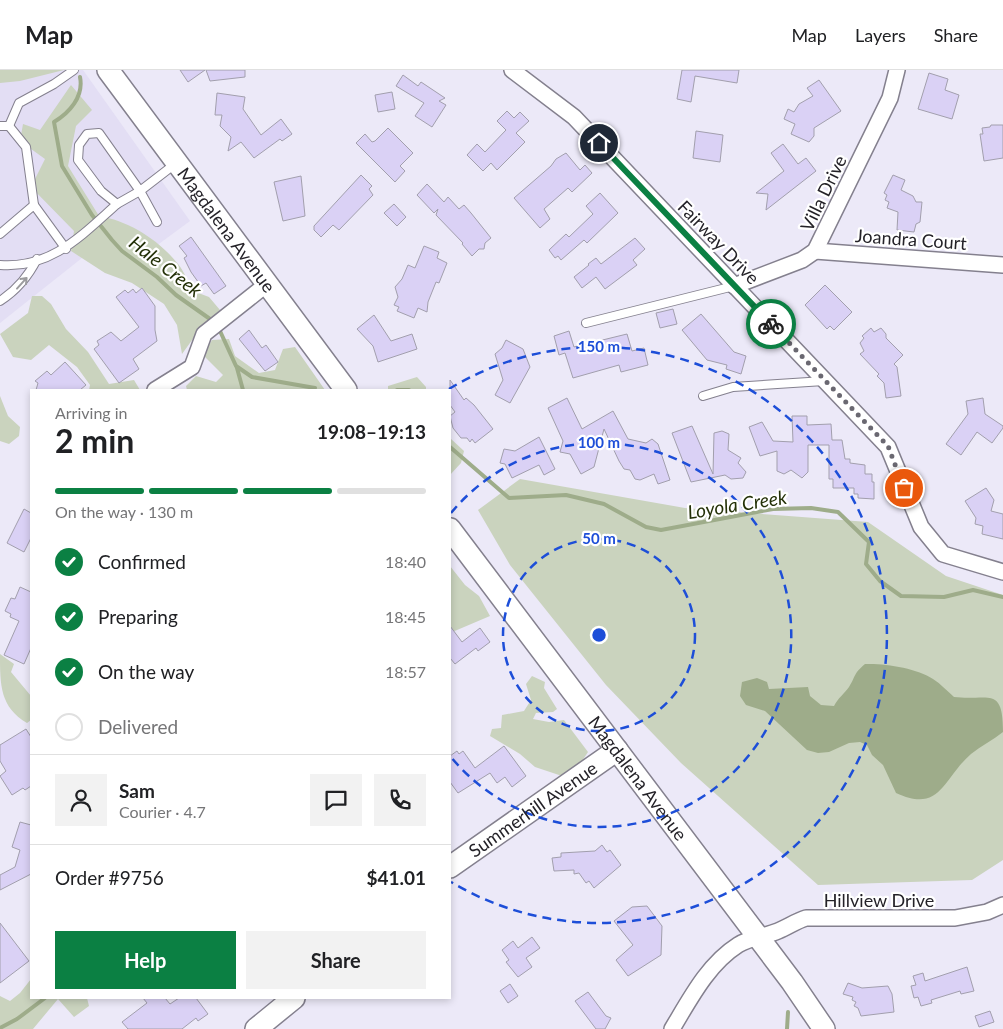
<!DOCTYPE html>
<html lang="en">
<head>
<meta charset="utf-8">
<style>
  body { margin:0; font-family:Lato,sans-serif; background:#f2f2f2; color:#202124; height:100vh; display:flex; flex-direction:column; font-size:19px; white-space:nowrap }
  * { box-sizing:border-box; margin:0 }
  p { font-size:16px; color:#757577 }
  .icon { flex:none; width:28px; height:28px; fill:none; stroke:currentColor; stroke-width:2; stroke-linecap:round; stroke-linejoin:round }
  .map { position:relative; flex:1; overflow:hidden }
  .sheet { position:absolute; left:30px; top:319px; width:421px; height:610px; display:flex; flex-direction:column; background:#fff; border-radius:0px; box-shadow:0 2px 8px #0003 }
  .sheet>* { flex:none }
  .pin { position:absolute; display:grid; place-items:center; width:42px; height:42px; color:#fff; margin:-21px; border:2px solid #fff; border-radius:50%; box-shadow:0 1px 5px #0007 }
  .courier { position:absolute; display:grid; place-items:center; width:50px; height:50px; margin:-25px; border:4px solid #0b8043; border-radius:50%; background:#fff; color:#222; box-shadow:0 1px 6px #0007 }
  .overview em { font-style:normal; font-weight:700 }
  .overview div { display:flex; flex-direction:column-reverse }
  .overview { display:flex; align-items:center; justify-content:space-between; height:85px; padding:0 25px }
  h1 { font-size:32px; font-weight:700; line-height:38px }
  .bar { display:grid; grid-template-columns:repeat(4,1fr); gap:8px 5px; align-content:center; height:60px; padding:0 25px }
  .bar i { height:6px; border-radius:4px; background:#e0e0e0 }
  .bar .active { background:#0b8043 }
  .bar p { grid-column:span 4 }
  .line { display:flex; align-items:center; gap:12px; padding:0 25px; border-top:1px solid #e0e0e0 }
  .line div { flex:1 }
  .round { display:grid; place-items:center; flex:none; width:52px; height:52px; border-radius:0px; background:#f2f2f2 }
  ol { padding:0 25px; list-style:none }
  li { display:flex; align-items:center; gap:15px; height:55px }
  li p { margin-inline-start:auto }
  li .icon { padding:5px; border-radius:50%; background:#0b8043; color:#fff; stroke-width:4 }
  li:last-child { color:#757577 }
  li i { width:28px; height:28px; border:2px solid #e0e0e0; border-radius:50% }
  .primary-button { display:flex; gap:10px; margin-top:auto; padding:10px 25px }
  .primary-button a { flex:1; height:58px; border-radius:0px; background:#0b8043; color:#fff; font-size:20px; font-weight:700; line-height:58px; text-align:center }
  .primary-button a+a { background:#f2f2f2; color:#202124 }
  header { display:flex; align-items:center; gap:30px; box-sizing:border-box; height:70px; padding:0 25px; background:#fff; border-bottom:1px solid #e0e0e0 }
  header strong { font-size:24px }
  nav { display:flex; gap:28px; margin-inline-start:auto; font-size:18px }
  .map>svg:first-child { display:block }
  .built { fill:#e3def4 }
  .green { fill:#cad3be }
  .water { fill:#9eac8a }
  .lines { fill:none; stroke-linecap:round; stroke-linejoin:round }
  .stream { stroke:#9eac8a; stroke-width:4 }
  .building { fill:#dad1f5; stroke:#a29fad }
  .lane-casing { stroke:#84808e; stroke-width:10 }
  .street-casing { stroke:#84808e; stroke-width:18 }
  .secondary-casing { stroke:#84808e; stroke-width:24 }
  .lane { stroke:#fff; stroke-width:8 }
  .street { stroke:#fff; stroke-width:15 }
  .secondary { stroke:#fff; stroke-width:21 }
  .oneway { stroke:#9c9c9e }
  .done { stroke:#6a6871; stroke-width:5; stroke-dasharray:0 9 }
  .route { stroke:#0b8043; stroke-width:6 }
  .ring { fill:none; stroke:#1d4ed8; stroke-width:2.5; stroke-dasharray:9 6 }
  .labels { text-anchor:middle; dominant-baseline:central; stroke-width:4.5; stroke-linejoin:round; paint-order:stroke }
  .street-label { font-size:18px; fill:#242228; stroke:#fff }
  .water-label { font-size:19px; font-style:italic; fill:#243108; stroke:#fff }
  .centre { fill:#1d4ed8; stroke:#fff; stroke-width:2.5 }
  .ring-label { font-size:15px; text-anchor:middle; font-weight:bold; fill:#1d4ed8; stroke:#fff; stroke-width:4.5; stroke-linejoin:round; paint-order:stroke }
</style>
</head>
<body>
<header>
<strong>Map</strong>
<nav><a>Map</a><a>Layers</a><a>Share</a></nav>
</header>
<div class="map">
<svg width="1003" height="959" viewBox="0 0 1003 959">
  <rect width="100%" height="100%" fill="#ece9f8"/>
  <polygon class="built" points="0,0 83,0 190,151 152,179 116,161 0,253"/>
  <g class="green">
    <polygon points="0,0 64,0 20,11 0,13"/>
    <path d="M 71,15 L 92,40 L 76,56 L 68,96 L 99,146 C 129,151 159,170 178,194 C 184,201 188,212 193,221 L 209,227 L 220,240 L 200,259 L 182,284 L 177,255 L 164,234 L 132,213 L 105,203 L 71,181 L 74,161 L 31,117 L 45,89 L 20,71 L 23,54 L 40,60 Z"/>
    <polygon points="32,226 42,226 51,234 66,259 88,282 109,314 134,310 140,320 89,320 90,315 77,297 49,275 31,290 13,287 0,264 28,243"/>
    <polygon points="229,269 235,286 259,303 275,300 283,279 295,277 325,320 187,320 186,316 196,306 216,312 223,305 203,285 212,270"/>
    <polygon points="417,307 426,317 426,320 388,320 388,316"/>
    <polygon points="0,326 8,346 20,357 19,366 9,374 0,371"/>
    <polygon points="450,368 464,381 461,393 450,405"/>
    <polygon points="520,409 685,438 868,452 946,506 1003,525 1003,790 972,810 818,815 681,693 606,615 510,495 478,440"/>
    <polygon points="450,496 465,515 479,526 490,546 450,563"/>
    <path d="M 0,584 L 14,594 L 11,602 L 31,626 L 31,650 L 27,653 C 0,637 0,615 0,584 Z"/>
    <polygon points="532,606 545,612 544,618 557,639 553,642 536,643 533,649 549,652 564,650 588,682 582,691 562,706 535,697 520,684 490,666 492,659 501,658 502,645 524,641 531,630 526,614"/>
    <polygon points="31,909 31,928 87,928 89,936 74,947 58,929 33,959 0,959 0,926 10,931 20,923"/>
  </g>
  <path class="water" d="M 865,594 C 884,593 917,598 933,609 C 941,614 947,621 954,627 C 989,631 1003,615 1003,662 C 993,670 981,676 971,684 C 943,708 941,744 896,723 L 883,695 L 872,685 L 867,675 L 860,672 L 849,673 L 829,682 L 818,683 L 807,680 L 765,641 L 746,635 L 740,626 L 742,612 L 757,608 L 767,612 L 769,619 L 808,617 L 810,626 L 821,635 L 834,636 C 838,628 844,624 849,617 C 856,606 853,604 865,594 Z"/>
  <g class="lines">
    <g class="stream">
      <path d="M 80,7 C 84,27 69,43 54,52 L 62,96 L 92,145 L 112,170 L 122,181 L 157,207 L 176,225 L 210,249"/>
      <polyline points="220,261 236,296 252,307 315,318"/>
      <polyline points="237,298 243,320"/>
      <polyline points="397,320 409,320"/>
      <polyline points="450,377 509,428 566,425 604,434 646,457 661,460 773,439 811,438 838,442 869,472 866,494 880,511 901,526 944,527 973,520 1003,527"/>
      <polyline points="0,958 17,949 45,928"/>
      <polyline points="787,959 788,942"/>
    </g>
  </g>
  <g class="building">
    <polygon points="180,0 205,0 188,12"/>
    <polygon points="206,0 245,0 245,7 210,11"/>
    <polygon points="682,0 739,0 737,13 695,6 691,32 677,29"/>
    <polygon points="929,3 948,9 945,20 959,25 952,49 918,39"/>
    <polygon points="403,5 418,16 421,12 445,28 439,31 446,35 432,57 415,46 424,33 396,16"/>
    <polygon points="819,10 841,41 814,58 814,66 809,72 791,64 795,54 784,49 788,39 794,42 799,34 813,26 807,18"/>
    <polygon points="392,22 395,39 378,42 375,25"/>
    <polygon points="217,23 245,27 243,39 261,65 281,49 292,64 282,71 280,69 254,88 241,72 228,81 231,67 220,56 222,45 215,45"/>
    <polygon points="507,41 514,48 520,42 529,51 516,63 525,72 497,100 491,93 483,101 467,85 477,74 485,82 506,60 497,51"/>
    <polygon points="991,55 1003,55 1003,88 984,91 980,64 983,64 982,58 990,57"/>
    <polygon points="388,58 413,83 400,96 405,101 395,112 356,73 365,64 372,72 375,71"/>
    <polygon points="696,61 723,65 720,92 693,88"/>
    <polygon points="783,74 798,94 806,88 816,101 766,140 768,124 756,123 784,101 771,83"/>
    <polygon points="566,83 580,100 585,95 592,103 572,122 568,118 544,139 550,149 540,158 514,128 551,96 556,89"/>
    <polygon points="361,105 372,116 369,119 373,125 339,160 333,155 321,167 314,160 314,156"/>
    <polygon points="893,105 905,110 901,120 913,126 916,132 922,132 920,152 916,154 914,162 897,160 898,142 887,138 889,132 885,130 887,125 884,123"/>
    <polygon points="301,106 305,146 283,151 274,112"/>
    <polygon points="427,114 444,132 448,127 459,139 464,135 471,143 491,168 485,173 484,179 479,179 472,186 462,174 463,173 436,145 438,139 434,143 417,125"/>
    <polygon points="600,123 618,143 587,173 584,170 561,190 558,186 555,188 549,180 566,164 569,167 593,144 586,136"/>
    <polygon points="394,134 406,147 397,156 384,143"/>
    <polygon points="191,167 226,216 214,224 206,213 201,216 191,202 184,188 187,186 179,176"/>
    <polygon points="635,168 645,179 633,190 637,195 605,219 596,207 582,218 574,207 589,195 588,194 596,188 601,194"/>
    <polygon points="424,176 439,182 437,188 447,193 439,213 436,212 428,232 427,242 418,238 414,248 397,241 399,237 394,235 398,227 395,217 402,209 408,195 415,198"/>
    <polygon points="825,215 852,242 834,260 830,256 827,259 805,235"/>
    <polygon points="142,218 155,236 155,260 157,271 133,289 139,299 119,313 94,279 99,275 97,271 111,262 121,271 139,257 116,227 125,220 128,223 133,219 136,223"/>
    <polygon points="673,239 677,254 660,258 656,243"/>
    <polygon points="701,244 734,282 746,286 741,304 726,299 727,295 707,290 682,260"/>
    <polygon points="374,245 391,271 412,264 417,279 378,292 373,276 357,259"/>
    <polygon points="871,258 874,262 881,258 886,264 886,268 903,285 894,294 897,297 901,326 886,328 884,313 877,306 879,304 860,284 864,281 860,273 864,268 862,266"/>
    <polygon points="249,260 262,278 266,275 278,292 265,301 239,269"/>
    <polygon points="569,261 574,277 627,264 632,281 644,278 648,295 621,302 619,295 573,308 565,283 559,285 554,266"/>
    <polygon points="506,270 523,279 530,297 510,333 495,325 503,310 495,284 502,278"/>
    <polygon points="65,292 86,315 80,320 36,320 38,313 35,311 47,301 51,305"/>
    <polygon points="450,310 464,330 466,328 474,335 493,359 475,373 472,369 470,372 467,368 461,368 453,358 450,346 455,342 450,335"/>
    <polygon points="567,328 582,359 613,341 628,369 646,373 652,369 658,374 670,410 658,414 654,404 640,410 635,409 630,400 624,399 619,391 604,359 594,397 581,404 570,384 560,382 563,371 548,338"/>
    <polygon points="983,328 985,344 1003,356 1003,358 992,373 977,362 961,385 946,374 968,344 966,331"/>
    <polygon points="792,346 807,346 807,355 831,354 832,370 842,370 845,389 850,389 850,393 865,395 865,404 872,404 872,412 874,412 874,429 858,428 858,424 854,424 854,418 833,418 833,409 829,409 829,375 808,375 808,402 802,408 791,400 784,404 777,401 777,381 760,386 749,357 762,352 773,371 793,372"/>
    <polygon points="692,356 713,404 714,363 722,361 729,364 728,380 741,388 738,393 746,402 743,408 731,409 725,405 691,412 672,363"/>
    <polygon points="539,367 555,399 544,405 539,395 512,408 505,394 500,393 504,379 515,381"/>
    <polygon points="986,418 994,430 991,441 1003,444 1003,469 982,464 983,456 975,454 976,448 965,431"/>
    <polygon points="24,439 31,443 31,468 24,482 7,473"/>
    <polygon points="20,517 31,522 31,578 24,594 4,585 19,551 10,547 11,544 5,541 11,528 15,529"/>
    <polygon points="450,556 462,572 480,558 490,572 478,581 476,578 455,594 450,588"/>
    <polygon points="26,659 31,667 31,716 25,720 23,718 12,725 0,706 6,701 0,691 0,675"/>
    <polygon points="504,676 526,706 512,717 505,707 497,713 490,703 458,723 450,712 450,686 457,681 459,684 463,681 475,698"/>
    <polygon points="20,752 31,755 31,804 0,820 0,805 15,797 20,780 12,777"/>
    <polygon points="602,775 607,782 610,780 621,795 594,818 589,811 586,813 579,803 574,804 574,800 554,801 552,788 561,787 561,783 595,781"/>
    <polygon points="647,836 662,856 661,885 628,906 616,890 633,875 614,851 632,837"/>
    <polygon points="0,853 29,891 0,913"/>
    <polygon points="532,867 540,878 526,888 532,897 518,907 506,892 509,890 502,880 513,871 518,878"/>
    <polygon points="967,897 974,921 961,924 960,921 931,930 932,933 921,936 918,927 914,928 911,916 916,915 913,906 923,903 925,911"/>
    <polygon points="848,913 862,918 888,916 892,924 894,942 861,946 858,938 854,936 856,932 852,930 853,927 843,924"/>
    <polygon points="510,914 518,926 508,933 500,921"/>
    <polygon points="588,922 606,946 611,948 605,959 596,959 575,931"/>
    <polygon points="143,928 165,928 170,934 179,928 196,928 208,944 198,951 196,948 182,959 128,959 122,952 147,933"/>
    <polygon points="990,941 994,952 979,957 975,946"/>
  </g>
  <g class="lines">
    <defs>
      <g id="lane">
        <polyline points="0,56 9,56 19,33 54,14 74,0"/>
        <polyline points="9,56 26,77 34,135"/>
        <polyline points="157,152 140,121 99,63 87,64 79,75 78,90 101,121 117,134 140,121 175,94"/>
        <polyline points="0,164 34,135 66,179"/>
        <path d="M 0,195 C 51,199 82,165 117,134"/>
        <path d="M 0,231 C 17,220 28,207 37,189"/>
        <polyline points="586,253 734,216"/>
        <polyline points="703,326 733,317 824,311"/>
      </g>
      <g id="street">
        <polyline points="512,0 574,47 888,377 921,457 943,484 1003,502"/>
        <polyline points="815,181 1003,195"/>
        <polyline points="734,216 802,190 815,181 890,28 897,0"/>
        <polyline points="155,320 192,297 204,264 267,214"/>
        <path d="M 672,959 C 690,929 708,894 738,875 C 749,868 766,866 778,861 C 788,857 796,851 806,848 L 955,848 L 987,842 L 1003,835"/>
      </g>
      <g id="secondary">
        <path id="s1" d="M 108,0 L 346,320"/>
        <path id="s2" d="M 450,459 L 792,912 L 824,959"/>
        <path id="s3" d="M 450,797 L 617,680"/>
        <polyline points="256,959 294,928"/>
      </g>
    </defs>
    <use href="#lane" class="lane-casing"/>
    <use href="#street" class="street-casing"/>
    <use href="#secondary" class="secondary-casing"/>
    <use href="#lane" class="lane"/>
    <use href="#street" class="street"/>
    <use href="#secondary" class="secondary"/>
  </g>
  <defs><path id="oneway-shaft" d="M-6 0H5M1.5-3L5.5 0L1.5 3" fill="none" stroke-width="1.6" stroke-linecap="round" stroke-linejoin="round" transform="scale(1.25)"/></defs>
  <use class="oneway" href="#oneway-shaft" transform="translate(22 213) rotate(-48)"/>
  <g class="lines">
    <polyline class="done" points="771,254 888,376 904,418"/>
    <polyline class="route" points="599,73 771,254"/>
  </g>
  <g class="ring">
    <circle cx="599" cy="565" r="96"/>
    <path d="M451 443A192 192 0 1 1 451 687"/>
    <path d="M449 319A288 288 0 1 1 451 812"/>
  </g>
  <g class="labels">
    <g class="street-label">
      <text transform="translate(823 123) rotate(-64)">Villa Drive</text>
      <text stroke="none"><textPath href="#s1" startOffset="199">Magdalena Avenue</textPath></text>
      <text transform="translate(911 169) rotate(4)">Joandra Court</text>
      <text transform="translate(719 172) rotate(46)">Fairway Drive</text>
      <text stroke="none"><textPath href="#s2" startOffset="312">Magdalena Avenue</textPath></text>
      <text stroke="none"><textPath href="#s3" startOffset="101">Summerhill Avenue</textPath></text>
      <text x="879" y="830">Hillview Drive</text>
    </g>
    <g class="water-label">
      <text transform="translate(166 196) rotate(38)">Hale Creek</text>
      <text transform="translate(737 434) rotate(-9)">Loyola Creek</text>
    </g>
  </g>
  <circle cx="599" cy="565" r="8" class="centre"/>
  <g class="ring-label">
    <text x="599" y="282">150 m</text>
    <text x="599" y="378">100 m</text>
    <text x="599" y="474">50 m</text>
  </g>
</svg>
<div class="pin" style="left:904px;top:418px;background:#ea580c"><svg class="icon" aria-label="bag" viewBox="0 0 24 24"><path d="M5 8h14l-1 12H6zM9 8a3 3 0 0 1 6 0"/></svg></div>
<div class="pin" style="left:599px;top:73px;background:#1f2937"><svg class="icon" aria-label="home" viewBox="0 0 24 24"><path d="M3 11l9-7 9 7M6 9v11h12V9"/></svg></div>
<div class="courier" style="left:771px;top:254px"><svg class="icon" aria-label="bike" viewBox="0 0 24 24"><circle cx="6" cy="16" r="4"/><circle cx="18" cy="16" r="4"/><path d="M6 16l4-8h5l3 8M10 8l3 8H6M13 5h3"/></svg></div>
<section class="sheet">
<div class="overview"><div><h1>2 min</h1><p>Arriving in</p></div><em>19:08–19:13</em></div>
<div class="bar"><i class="active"></i><i class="active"></i><i class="active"></i><i></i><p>On the way · 130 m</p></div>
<ol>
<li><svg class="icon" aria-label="check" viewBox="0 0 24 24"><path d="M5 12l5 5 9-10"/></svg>Confirmed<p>18:40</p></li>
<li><svg class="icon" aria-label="check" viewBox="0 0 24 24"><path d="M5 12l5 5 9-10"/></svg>Preparing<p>18:45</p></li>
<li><svg class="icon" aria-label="check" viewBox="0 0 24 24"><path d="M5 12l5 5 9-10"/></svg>On the way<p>18:57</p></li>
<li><i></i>Delivered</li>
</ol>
<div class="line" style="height:90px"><a class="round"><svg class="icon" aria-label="person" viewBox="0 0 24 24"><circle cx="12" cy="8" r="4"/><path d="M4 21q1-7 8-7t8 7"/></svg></a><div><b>Sam</b><p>Courier · 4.7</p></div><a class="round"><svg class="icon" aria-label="chat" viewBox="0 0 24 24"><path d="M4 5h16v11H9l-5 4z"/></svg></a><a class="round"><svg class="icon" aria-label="phone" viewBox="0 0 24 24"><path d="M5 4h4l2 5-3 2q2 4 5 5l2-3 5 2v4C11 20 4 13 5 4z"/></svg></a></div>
<div class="line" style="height:65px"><div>Order #9756</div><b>$41.01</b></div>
<div class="primary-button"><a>Help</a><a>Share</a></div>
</section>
</div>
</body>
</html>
